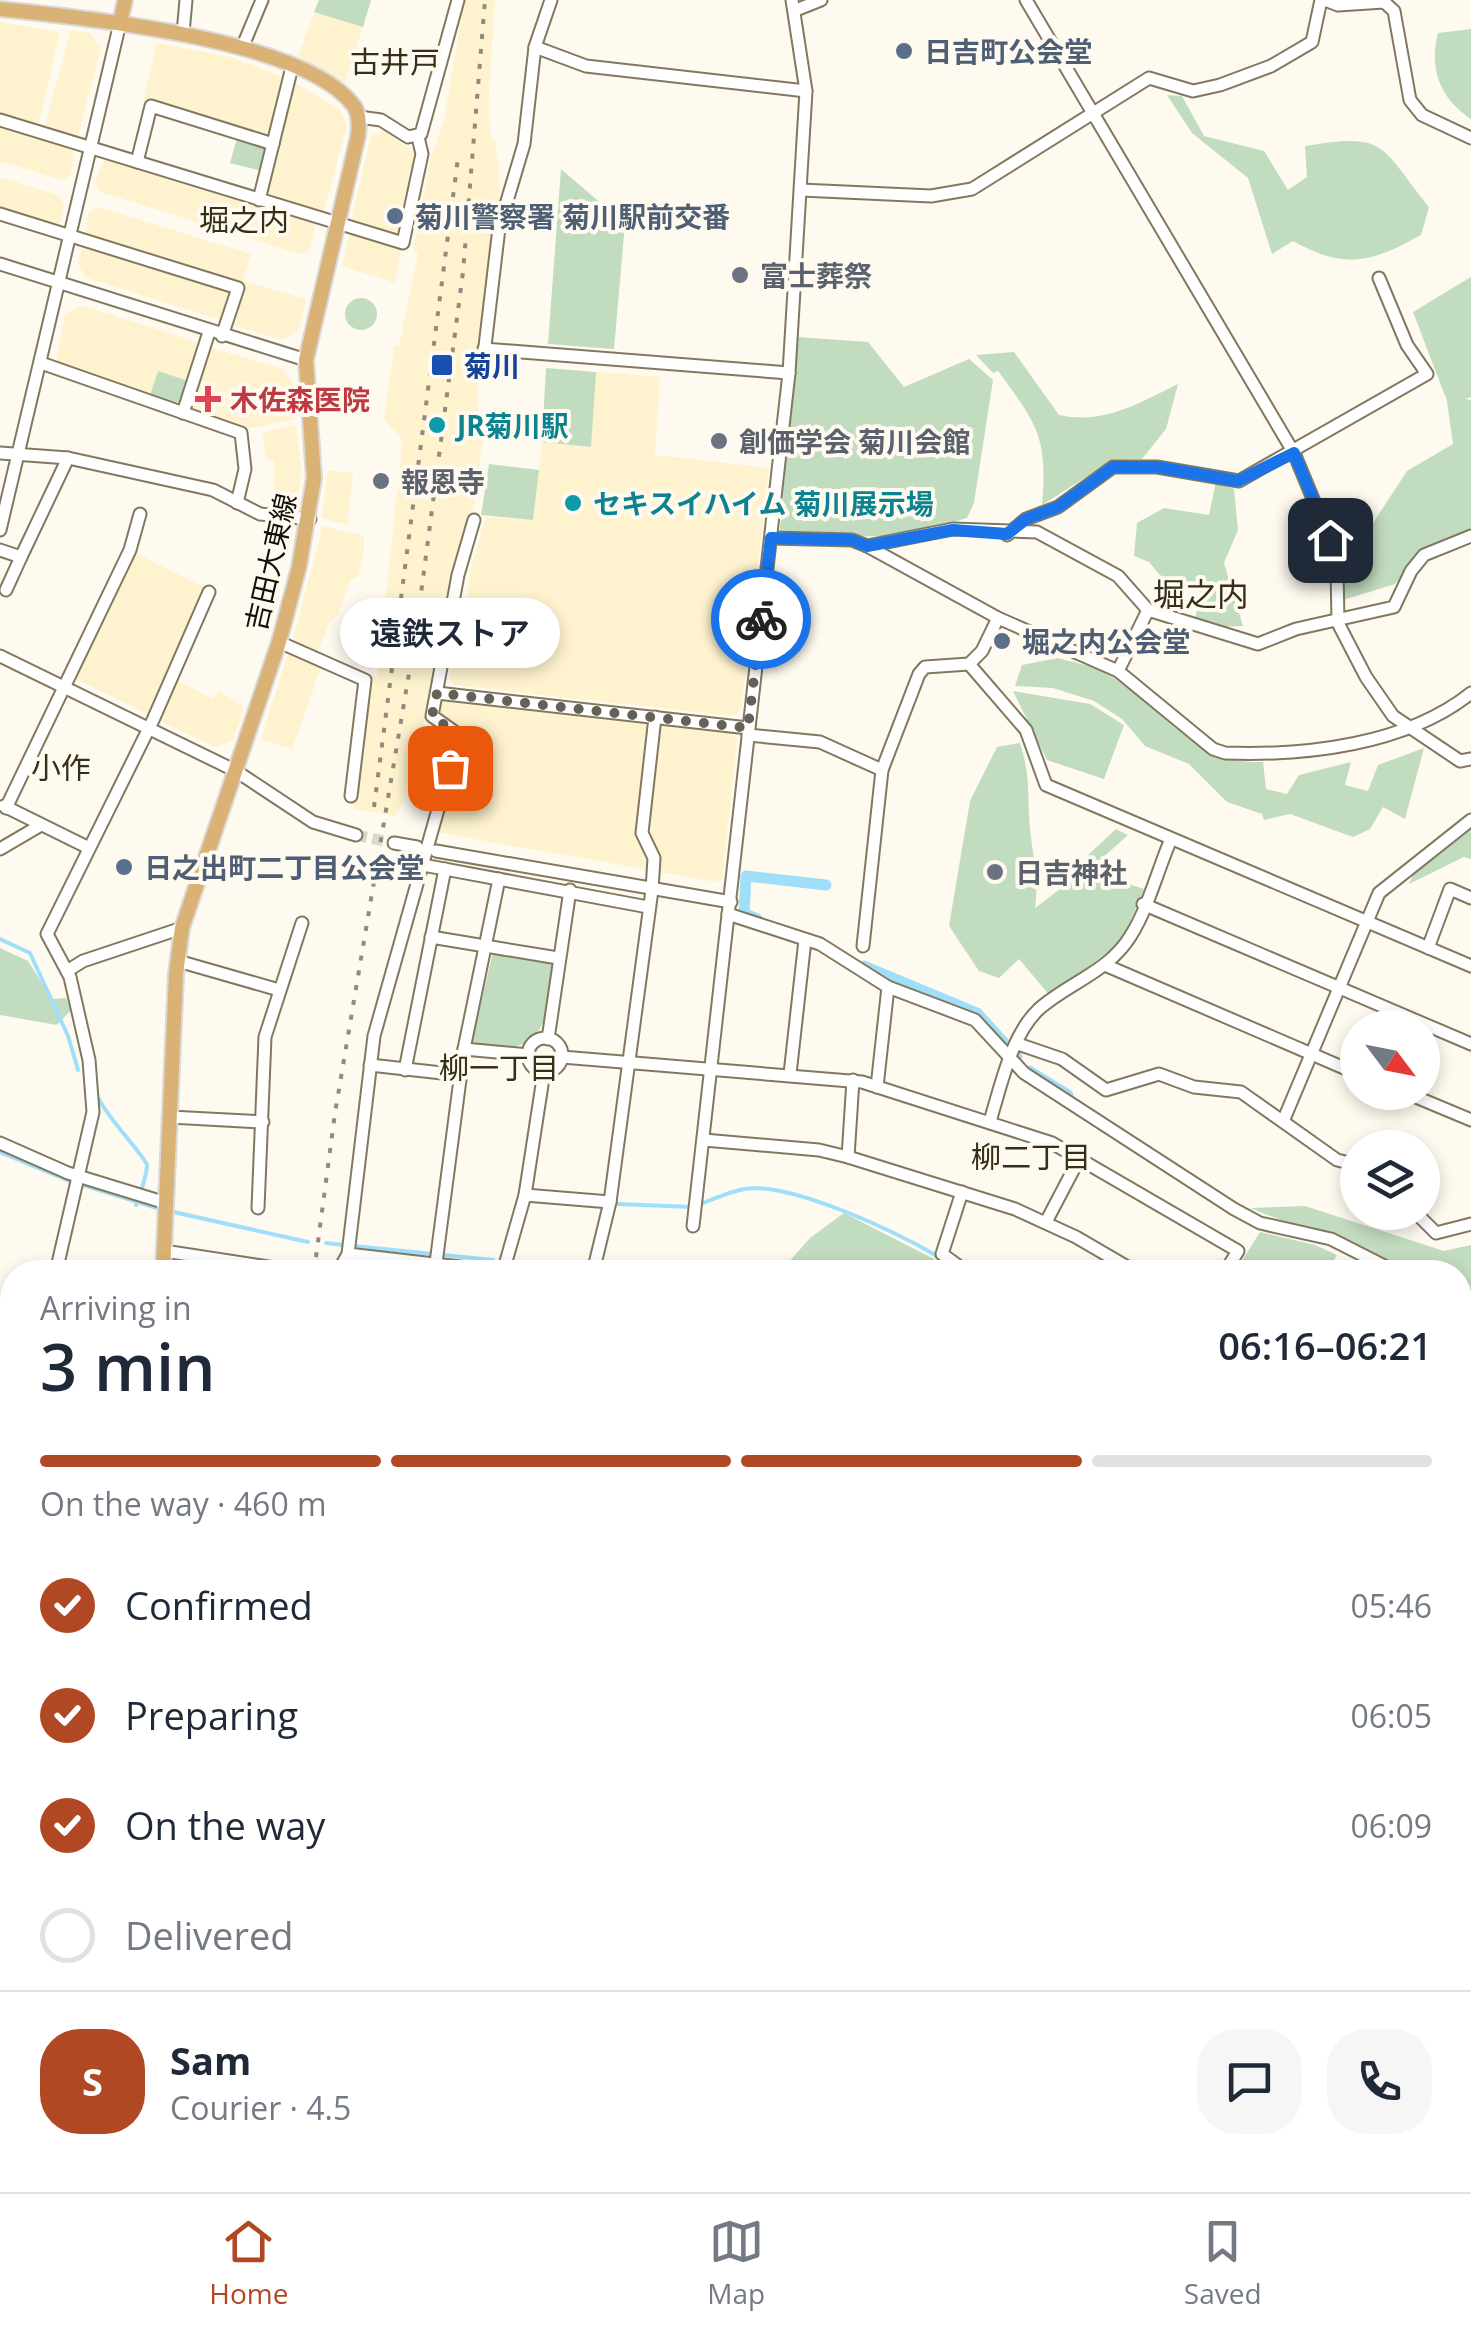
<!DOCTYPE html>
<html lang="en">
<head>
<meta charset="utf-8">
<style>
  body { margin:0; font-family:"Open Sans","Noto Sans JP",sans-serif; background:#f6f6f7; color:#1f2937; height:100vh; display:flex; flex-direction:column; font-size:38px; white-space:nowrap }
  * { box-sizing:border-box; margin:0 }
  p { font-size:32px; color:#747a83 }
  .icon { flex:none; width:55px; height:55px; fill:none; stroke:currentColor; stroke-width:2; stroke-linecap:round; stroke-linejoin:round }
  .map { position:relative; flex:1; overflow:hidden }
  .drawer { position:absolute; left:0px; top:1260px; width:1472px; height:932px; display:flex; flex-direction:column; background:#fff; border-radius:40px 40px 0 0; box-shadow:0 5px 15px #0003 }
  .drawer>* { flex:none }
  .needle { width:65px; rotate:122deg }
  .controls { position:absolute; left:1340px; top:1010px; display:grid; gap:20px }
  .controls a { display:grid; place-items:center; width:100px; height:100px; border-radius:50%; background:#fff; box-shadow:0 5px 15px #0003; font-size:50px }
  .pin { position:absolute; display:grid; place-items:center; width:85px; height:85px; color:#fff; margin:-42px; border-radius:20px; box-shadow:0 5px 15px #0006 }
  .courier { position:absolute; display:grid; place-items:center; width:100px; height:100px; margin:-50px; border:8px solid #1a73e8; border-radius:50%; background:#fff; color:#222; box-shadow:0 2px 12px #0007 }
  .bubble { position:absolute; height:70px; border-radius:35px; background:#fff; box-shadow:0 5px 15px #0003; font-size:32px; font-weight:600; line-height:70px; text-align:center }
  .overview em { font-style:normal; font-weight:600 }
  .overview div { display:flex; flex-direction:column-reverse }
  .overview { display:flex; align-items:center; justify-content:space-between; height:170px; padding:0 40px }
  h1 { font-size:65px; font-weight:600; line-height:75px }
  .bar { display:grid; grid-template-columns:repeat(4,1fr); gap:15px 10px; align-content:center; height:120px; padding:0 40px }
  .bar i { height:12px; border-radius:8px; background:#e0e1e3 }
  .bar .selected { background:#b04923 }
  .bar p { grid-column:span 4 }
  .line { display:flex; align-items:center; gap:25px; padding:0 40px; border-top:2px solid #e0e1e3 }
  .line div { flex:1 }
  .round { display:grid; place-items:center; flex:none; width:105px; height:105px; border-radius:40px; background:#f6f6f7 }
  ol { padding:0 40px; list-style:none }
  li { display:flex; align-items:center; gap:30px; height:110px }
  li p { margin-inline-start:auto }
  li .icon { padding:10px; border-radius:50%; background:#b04923; color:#fff; stroke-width:4 }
  li:last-child { color:#747a83 }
  li i { width:55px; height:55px; border:5px solid #e0e1e3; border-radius:50% }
  .tabs { display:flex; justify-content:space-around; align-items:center; height:140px; border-top:2px solid #e0e1e3; background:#fff; font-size:28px; color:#747a83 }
  .tabs a { display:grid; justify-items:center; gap:5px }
  .tabs .selected { color:#b04923 }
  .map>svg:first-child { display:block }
  .built { fill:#fef3ce }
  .green { fill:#c2dcbf }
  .water { fill:#9fdffa }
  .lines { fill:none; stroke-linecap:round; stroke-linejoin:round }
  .stream { stroke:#9fdffa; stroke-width:4 }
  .canal { stroke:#9fdffa; stroke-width:11 }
  .minor-tunnel { stroke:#dbd7cc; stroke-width:11; stroke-dasharray:11 5.5; stroke-linecap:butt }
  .minor-casing { stroke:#81795f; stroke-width:15 }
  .major-casing { stroke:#d9d9d7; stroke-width:18 }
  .minor { stroke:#fff; stroke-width:11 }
  .major { stroke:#dab275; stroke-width:14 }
  .rail { stroke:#8f8b81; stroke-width:4; stroke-dasharray:5 10; stroke-linecap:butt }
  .done { stroke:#656158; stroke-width:10; stroke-dasharray:0 18 }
  .route { stroke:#1a73e8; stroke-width:12 }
  .service-dot { fill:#5c6f8a; stroke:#fefaef; stroke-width:4 }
  .worship-dot { fill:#6b7280; stroke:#fefaef; stroke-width:4 }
  .transit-dot { fill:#1a4fb4; stroke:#fefaef; stroke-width:4 }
  .health-dot { fill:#e0444e; stroke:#fefaef; stroke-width:4 }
  .culture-dot { fill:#0f9aa8; stroke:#fefaef; stroke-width:4 }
  .labels { text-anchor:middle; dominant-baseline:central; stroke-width:8; stroke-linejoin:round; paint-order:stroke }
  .service-label { font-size:28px; font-weight:bold; fill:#4e5e75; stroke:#fefaef; text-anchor:start }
  .worship-label { font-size:28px; font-weight:bold; fill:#5b616d; stroke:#fefaef; text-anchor:start }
  .transit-label { font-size:28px; font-weight:bold; fill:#164399; stroke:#fefaef; text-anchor:start }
  .health-label { font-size:28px; font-weight:bold; fill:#be3a42; stroke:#fefaef; text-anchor:start }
  .culture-label { font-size:28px; font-weight:bold; fill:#0d838f; stroke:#fefaef; text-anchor:start }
  .street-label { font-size:28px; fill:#130f06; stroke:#fefaef }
  .neighbourhood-label { font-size:30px; fill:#362f17; stroke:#fefaef }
  .quarter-label { font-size:32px; fill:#362f17; stroke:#fefaef }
</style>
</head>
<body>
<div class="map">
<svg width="1471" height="2192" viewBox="0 0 1471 2192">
  <rect width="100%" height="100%" fill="#fefaef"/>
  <g class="built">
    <polygon points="319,0 371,0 345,83 298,56"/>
    <polygon points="464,0 495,0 489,89 490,138 495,139 499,165 500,212 477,396 482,445 475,502 457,565 429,703 404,802 395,816 355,809 353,804 370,676 377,677 401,457 402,440 384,419 394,346 399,346 418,253 413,251 431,157 444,121"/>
    <polygon points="0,22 60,32 39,123 35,125 0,115"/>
    <polygon points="71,30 90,33 101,48 77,139 45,125"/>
    <polygon points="157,43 234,58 281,76 270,135 143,101"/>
    <polygon points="296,83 341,111 347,126 323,214 266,194 292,85"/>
    <polygon points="0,125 74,147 71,175 62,180 0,161"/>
    <polygon points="385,130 417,155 397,237 351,220 371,136"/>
    <polygon points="105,157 316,222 310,249 300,254 101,192 95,182"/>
    <polygon points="0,177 58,195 64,205 60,224 0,209"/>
    <polygon points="98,207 251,254 243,281 306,299 299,330 282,340 235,326 244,284 86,236 88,213"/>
    <polygon points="354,232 401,248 395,283 342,266 349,236"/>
    <polygon points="84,245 229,290 224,318 220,320 85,277 77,262"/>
    <polygon points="81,305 197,342 188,381 150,396 56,364 65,315"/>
    <polygon points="212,348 283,369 294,385 295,419 245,429 192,411 208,350"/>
    <polygon points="596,372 660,377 655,455 769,468 741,710 733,716 454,685 449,677 464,622 471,568 486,517 533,520 542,442 590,447"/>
    <polygon points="296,425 301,467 298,506 274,507 274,460 266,459 263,432"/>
    <polygon points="328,470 353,473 347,525 322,518"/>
    <polygon points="323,526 364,536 364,552 357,579 351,578 338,615 330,621 317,653 292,642"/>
    <polygon points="133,552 206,588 153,717 72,677"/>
    <polygon points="289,651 322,665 292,749 261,739"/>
    <polygon points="175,679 213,699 219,691 244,707 233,740 215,747 158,720"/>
    <polygon points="446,699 644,721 650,728 639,828 651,858 650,870 435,832 464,733 441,716 439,704"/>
    <polygon points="665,723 731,731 737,739 722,879 716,882 659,872 658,856 647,831 658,730"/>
  </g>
  <g class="green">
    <polygon points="319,0 371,0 363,27 314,12"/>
    <path d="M 1471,29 L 1471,119 C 1439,98 1429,68 1438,33 Z"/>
    <path d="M 1167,95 L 1182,96 L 1204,136 L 1264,151 L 1288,190 L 1307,177 L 1305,146 C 1388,132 1379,145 1429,207 L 1421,235 C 1370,263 1345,270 1293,241 L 1272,254 L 1248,178 L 1192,133 Z"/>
    <polygon points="237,138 265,147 262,171 230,163"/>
    <polygon points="561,169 625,224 614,349 548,344"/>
    <polygon points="1471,277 1471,397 1465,399 1471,400 1471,534 1427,548 1395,584 1343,600 1345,566 1407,471 1453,444 1447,401 1413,312"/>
    <circle cx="361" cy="314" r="16"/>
    <polygon points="797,337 868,342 904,387 969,359 993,380 974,503 967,518 910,535 779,539"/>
    <path d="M 1014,352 L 1059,415 C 1103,425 1139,403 1178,384 L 1166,429 L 1142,459 L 1113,460 L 1042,505 C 1048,437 1037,424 998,371 L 993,373 L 976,355 Z"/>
    <polygon points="546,368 596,372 591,447 542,442"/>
    <polygon points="158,371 188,381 181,403 150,396"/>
    <polygon points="489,464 539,470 533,520 481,515"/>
    <polygon points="1216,482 1234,489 1238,530 1224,563 1243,626 1220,627 1195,619 1201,592 1164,580 1149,562 1134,556 1137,523 1164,508 1209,515"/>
    <path d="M 1058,658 C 1072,662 1090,665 1103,672 C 1162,703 1190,765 1263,762 L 1266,789 L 1287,794 L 1299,775 L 1351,762 L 1345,785 L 1368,791 L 1378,765 L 1424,748 L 1405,819 L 1383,807 L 1370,829 L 1353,837 L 1290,814 L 1264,820 L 1262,814 L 1227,802 L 1189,764 L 1145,746 L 1122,719 L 1094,701 L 1053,688 L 1015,686 L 1022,665 Z"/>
    <polygon points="1013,691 1090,704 1124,725 1104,779 1047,760"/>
    <path d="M 1020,743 C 1031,776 1027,796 1030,829 C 1033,857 1039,880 1035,908 L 1060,889 L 1087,856 L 1116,829 L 1128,835 L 1088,871 L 1144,889 L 1122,940 L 1051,997 L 1019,959 L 999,978 L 979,971 L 949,926 L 970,801 L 997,747 Z"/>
    <polygon points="1471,827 1471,859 1464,857 1409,884 1415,871"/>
    <polygon points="0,948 28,961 52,999 66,998 71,1010 57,1025 0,1015"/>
    <path d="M 493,952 L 551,962 L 554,967 C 549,999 549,1050 503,1047 C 492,1047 481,1047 472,1041 Z"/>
    <polygon points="1305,1206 1444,1251 1471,1245 1471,1300 1460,1296 1460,1272 1398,1272 1352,1248 1250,1208"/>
    <polygon points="844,1213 934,1259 938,1272 780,1272 810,1238"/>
    <polygon points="1260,1232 1315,1245 1337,1255 1327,1272 1235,1272"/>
    <polygon points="97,2180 727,2180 746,2192 0,2192 0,2186 22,2189"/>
  </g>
  <polygon class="water" points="221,2180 480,2180 421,2192 185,2192"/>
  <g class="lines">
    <g class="stream">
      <polyline points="389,50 433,66"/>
      <polyline points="0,939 30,953 68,1036 78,1070"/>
      <path d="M 99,1099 C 106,1116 146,1158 147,1165 C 147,1177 140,1193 136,1205"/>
      <polyline points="0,1152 67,1180 160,1209"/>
      <polyline points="618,1204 691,1207"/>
      <path d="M 700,1204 C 714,1199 729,1192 744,1189 C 791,1181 898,1233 939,1257"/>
      <polyline points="169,1211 308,1242"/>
      <polyline points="326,1243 344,1245"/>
      <polyline points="354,1246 493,1260"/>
      <polyline points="1460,1628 1471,1635"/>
      <polyline points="1460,1749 1471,1732"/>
      <polyline points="1460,2003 1471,2017"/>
    </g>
    <g class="canal">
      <polyline points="757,919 744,913 746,876 826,885"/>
      <polyline points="864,966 977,1013 1017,1057"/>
      <polyline points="1029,1071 1068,1095"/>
      <polyline points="1460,1301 1471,1306"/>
    </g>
    <polyline class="minor-tunnel" points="356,835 394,843"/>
    <defs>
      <g id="minor">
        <polyline points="1026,0 1294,453 1330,540 1337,567 1338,623 1366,677 1393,716 1460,761 1471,759"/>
        <polyline points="1325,0 1338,5 1384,2 1394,11 1410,100 1422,115 1471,138"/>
        <polyline points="796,10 821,0"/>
        <polyline points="183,33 186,0"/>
        <polyline points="535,47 586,66 806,91"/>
        <polyline points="242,48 262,0"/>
        <polyline points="359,117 381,120 408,137 421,134 458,0"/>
        <polyline points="0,120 403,243 422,154 418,137"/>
        <polyline points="137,162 151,106 273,144"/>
        <polyline points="801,190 931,196 972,189 1149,78 1193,91 1220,85 1271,66 1312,42 1321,0"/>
        <polyline points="259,200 292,67"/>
        <polyline points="0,214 238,288 222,336"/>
        <polyline points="0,264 306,360"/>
        <polyline points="484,349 789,373"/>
        <polyline points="41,363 241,433 245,469 237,503"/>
        <polyline points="483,363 499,228 524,144 535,47 551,0"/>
        <polyline points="183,413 209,332"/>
        <polyline points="0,453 68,458 213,490 260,514 310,519"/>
        <polyline points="0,530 120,23"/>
        <polyline points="1007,535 1026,519 1058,507 1113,467 1157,467 1239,481 1427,374 1407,345 1379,278"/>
        <path d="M 771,538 L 852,540 L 867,546 L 998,618 L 1118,671 L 1213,749 L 1225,753 C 1305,756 1406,745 1471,693"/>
        <polyline points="867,546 953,529 1037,532 1118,576 1148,610 1258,644 1296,629 1394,607 1411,571 1424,555 1471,536"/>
        <polyline points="0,550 21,557 68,458"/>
        <polyline points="6,590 21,557"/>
        <polyline points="279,642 365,680 351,796"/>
        <polyline points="0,656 236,771 313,822 356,835"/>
        <polyline points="969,664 1026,730 1046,785 1471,966"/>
        <polyline points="1118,671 1148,610"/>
        <polyline points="437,693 748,728"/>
        <polyline points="748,735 820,742 882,770"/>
        <polyline points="4,806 89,848"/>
        <polyline points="6,808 130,550 140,514"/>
        <polyline points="394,843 417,847"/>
        <polyline points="0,849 41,825"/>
        <polyline points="436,851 731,902"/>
        <polyline points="423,865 648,907"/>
        <polyline points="1143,904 1471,1044"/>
        <polyline points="728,914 820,944 888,987 975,1020 1024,1073 1234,1209 1260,1223 1331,1239 1396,1272"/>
        <polyline points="431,937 558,958"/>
        <polyline points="863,946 882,770 919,674 925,667 969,664 982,651 998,618"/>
        <polyline points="1428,948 1450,889 1471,898"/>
        <polyline points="178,961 279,990"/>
        <polyline points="1105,965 1358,1074"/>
        <polyline points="67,971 83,961 182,928"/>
        <circle cx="545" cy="1055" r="17"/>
        <polyline points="548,1039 570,890"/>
        <polyline points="1018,1044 1062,1059 1106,1090 1159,1074 1194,1087 1241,1092 1337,1160 1358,1165"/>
        <polyline points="464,1049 529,1055"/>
        <polyline points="562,1057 862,1082 1052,1143 1238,1251 1225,1272"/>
        <polyline points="370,1065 460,1075"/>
        <polyline points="405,1070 445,869"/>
        <polyline points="790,1074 805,940"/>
        <polyline points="877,1087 888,987"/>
        <polyline points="1404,1092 1471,1120"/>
        <polyline points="170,1117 263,1122"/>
        <polyline points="1284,1119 1379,893 1471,820"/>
        <path d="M 990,1121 C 1001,1086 1011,1035 1039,1009 C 1066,985 1102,974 1125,944 C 1146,917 1157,871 1171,839"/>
        <polyline points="704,1140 819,1150 848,1157 1015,1209 1076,1237 1136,1272"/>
        <polyline points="0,1143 68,1173 166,1203"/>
        <polyline points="848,1157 853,1080"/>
        <polyline points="962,1192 942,1254 967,1272"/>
        <polyline points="525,1195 610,1202"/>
        <polyline points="258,1208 265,1037 302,923"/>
        <polyline points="1415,1212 1436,1233 1471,1224"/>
        <polyline points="1046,1222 1079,1159"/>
        <polyline points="693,1226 789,373 806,91 792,0"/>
        <polyline points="164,1251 288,1270"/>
        <polyline points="348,1254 503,1272"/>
        <polyline points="436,1263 464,1049 499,879"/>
        <polyline points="56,1272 93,1112 89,1060 70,977 47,934 153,720 209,592"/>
        <polyline points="338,1272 348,1254 374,1036 459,735 432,716 458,575 474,520"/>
        <polyline points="503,1272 525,1195 544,1072"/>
        <polyline points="593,1272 610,1202 652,890 654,858 642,833 655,717"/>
        <polyline points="1460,1294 1471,1297"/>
        <polyline points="0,1359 12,1363"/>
        <polyline points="1460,1370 1471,1376"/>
        <polyline points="1460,1436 1471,1423"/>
        <polyline points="1460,1471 1471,1480"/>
        <polyline points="0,1588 12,1567"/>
        <polyline points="1460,1616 1471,1624"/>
        <polyline points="0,1646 12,1650"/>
        <polyline points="1460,1739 1471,1722"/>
        <polyline points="0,1864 12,1857"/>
        <polyline points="1460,1898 1471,1879"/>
        <polyline points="1460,1942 1471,1949"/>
        <polyline points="0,2019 12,2026"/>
        <polyline points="1460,2086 1471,2103"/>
        <polyline points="831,2180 840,2192"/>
        <polyline points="1256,2180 1271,2192"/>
        <polyline points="886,2192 894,2180"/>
        <polyline points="1302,2192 1317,2180"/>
      </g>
      <g id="major">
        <path d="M 0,9 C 80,17 306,39 354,106 C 360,115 359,126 358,136 L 306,360 L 314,478 L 299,567 L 279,642 L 182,928 L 176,974 L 163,1272"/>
        <polyline points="120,23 125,0"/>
        <polyline points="96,2192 97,2180"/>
      </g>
    </defs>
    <use href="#minor" class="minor-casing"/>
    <use href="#major" class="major-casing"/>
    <use href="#minor" class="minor"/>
    <use href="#major" class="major"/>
    <g class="rail">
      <polyline points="374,807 458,158"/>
      <polyline points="314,1272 335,1113 416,632 463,272 485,0"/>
      <polyline points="190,2192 192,2180"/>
    </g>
  </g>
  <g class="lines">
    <polyline class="done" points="450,768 460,736 432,716 437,693 748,728 761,619"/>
    <polyline class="route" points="761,619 771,538 852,540 867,546 953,530 1007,534 1026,519 1058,507 1113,467 1157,467 1238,481 1294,453 1330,540"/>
  </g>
  <g class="service-dot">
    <circle cx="904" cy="51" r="10"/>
    <circle cx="395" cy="216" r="10"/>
    <circle cx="1002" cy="641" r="10"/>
    <circle cx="124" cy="867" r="10"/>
  </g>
  <g class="worship-dot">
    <circle cx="740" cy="275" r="10"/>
    <circle cx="719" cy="441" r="10"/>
    <circle cx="381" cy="481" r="10"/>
    <circle cx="995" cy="872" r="10"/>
  </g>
  <rect class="transit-dot" x="430" y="353" width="24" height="24" rx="5"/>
  <path class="health-dot" d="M203 384h10v10h10v10h-10v10h-10v-10h-10v-10h10z"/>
  <g class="culture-dot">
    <circle cx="437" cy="425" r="10"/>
    <circle cx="573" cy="503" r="10"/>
  </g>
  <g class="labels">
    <g class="service-label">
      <text x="924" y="51">日吉町公会堂</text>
      <text x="415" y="216">菊川警察署 菊川駅前交番</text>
      <text x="1022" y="641">堀之内公会堂</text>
      <text x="144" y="867">日之出町二丁目公会堂</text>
    </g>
    <g class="worship-label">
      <text x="760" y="275">富士葬祭</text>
      <text x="739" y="441">創価学会 菊川会館</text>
      <text x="401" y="481">報恩寺</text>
      <text x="1015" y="872">日吉神社</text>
    </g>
    <g class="transit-label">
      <text x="464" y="365">菊川</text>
    </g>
    <g class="health-label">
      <text x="230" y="399">木佐森医院</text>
    </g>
    <g class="culture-label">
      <text x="457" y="425">JR菊川駅</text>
      <text x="593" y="503">セキスイハイム 菊川展示場</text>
    </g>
    <g class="street-label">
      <text transform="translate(270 562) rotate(-77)">吉田大東線</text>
    </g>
    <g class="neighbourhood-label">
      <text x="395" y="61">古井戸</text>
      <text x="244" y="219">堀之内</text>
      <text x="61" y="767">小作</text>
      <text x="499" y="1067">柳一丁目</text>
      <text x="1031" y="1156">柳二丁目</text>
    </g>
    <g class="quarter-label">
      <text x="1201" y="593">堀之内</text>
    </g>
  </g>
</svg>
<div class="controls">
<a><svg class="needle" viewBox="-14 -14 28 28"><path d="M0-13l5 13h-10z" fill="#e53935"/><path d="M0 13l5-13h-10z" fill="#747a83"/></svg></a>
<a><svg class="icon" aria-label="layers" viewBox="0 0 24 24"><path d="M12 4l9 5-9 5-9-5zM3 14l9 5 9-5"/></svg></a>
</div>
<div class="pin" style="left:450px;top:768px;background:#ea580c"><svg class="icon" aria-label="bag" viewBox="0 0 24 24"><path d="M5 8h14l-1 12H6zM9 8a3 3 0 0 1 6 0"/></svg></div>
<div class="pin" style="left:1330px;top:540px;background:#1f2937"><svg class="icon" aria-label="home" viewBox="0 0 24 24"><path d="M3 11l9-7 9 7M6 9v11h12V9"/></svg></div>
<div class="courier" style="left:761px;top:619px"><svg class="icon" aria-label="bike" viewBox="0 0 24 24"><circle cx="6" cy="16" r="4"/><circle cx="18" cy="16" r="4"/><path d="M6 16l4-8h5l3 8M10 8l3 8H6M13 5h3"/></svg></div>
<div class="bubble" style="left:340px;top:598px;width:220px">遠鉄ストア</div>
<section class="drawer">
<div class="overview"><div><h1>3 min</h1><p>Arriving in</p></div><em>06:16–06:21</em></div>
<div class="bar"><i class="selected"></i><i class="selected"></i><i class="selected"></i><i></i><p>On the way · 460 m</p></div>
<ol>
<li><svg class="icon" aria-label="check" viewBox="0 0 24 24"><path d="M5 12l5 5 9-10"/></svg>Confirmed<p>05:46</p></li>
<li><svg class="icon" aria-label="check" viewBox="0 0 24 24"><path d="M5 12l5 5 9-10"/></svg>Preparing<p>06:05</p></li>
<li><svg class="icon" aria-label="check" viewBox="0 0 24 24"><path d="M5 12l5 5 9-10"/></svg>On the way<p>06:09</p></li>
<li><i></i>Delivered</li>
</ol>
<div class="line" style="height:180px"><b class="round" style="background:#b04923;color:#fff">S</b><div><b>Sam</b><p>Courier · 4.5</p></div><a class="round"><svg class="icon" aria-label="chat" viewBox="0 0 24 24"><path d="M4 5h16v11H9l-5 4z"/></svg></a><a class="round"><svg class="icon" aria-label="phone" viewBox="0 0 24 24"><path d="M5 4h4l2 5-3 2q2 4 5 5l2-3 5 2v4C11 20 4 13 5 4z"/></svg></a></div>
</section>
</div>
<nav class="tabs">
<a class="selected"><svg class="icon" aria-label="home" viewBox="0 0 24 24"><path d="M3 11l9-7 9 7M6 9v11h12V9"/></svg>Home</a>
<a><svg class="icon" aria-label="map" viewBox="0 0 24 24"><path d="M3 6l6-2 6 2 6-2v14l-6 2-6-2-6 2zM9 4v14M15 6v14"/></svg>Map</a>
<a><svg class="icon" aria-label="saved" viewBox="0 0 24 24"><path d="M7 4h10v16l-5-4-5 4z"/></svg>Saved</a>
</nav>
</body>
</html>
